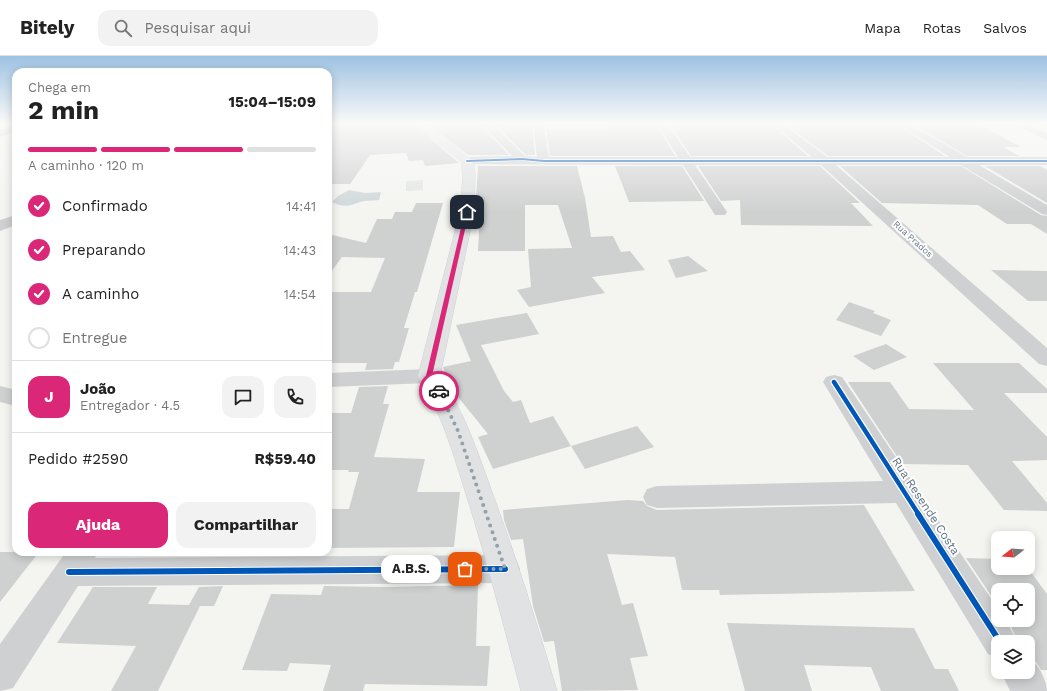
<!DOCTYPE html>
<html lang="pt">
<head>
<meta charset="utf-8">
<style>
  body { margin:0; font-family:"Work Sans",sans-serif; background:#f2f2f2; color:#222; height:100vh; display:flex; flex-direction:column; font-size:15px; white-space:nowrap }
  * { box-sizing:border-box; margin:0 }
  p { font-size:13px; color:#767676 }
  .icon { flex:none; width:22px; height:22px; fill:none; stroke:currentColor; stroke-width:2; stroke-linecap:round; stroke-linejoin:round }
  .map { position:relative; flex:1; overflow:hidden }
  .sheet { position:absolute; left:12px; top:12px; width:320px; height:488px; display:flex; flex-direction:column; background:#fff; border-radius:12px; box-shadow:0 2px 10px #0003 }
  .sheet>* { flex:none }
  .needle { width:26px; rotate:253deg }
  .fabs { position:absolute; left:991px; top:475px; display:grid; gap:8px }
  .fabs a { display:grid; place-items:center; width:44px; height:44px; border-radius:8px; background:#fff; box-shadow:0 2px 10px #0003; font-size:20px }
  .pin { position:absolute; display:grid; place-items:center; width:34px; height:34px; color:#fff; margin:-17px; border-radius:8px; box-shadow:0 2px 6px #0006 }
  .courier { position:absolute; display:grid; place-items:center; width:40px; height:40px; margin:-20px; border:3px solid #db2777; border-radius:50%; background:#fff; color:#222; box-shadow:0 1px 5px #0007 }
  .bubble { position:absolute; height:28px; border-radius:12px; background:#fff; box-shadow:0 2px 10px #0003; font-size:13px; font-weight:700; line-height:28px; text-align:center }
  .overview em { font-style:normal; font-weight:700 }
  .overview div { display:flex; flex-direction:column-reverse }
  .overview { display:flex; align-items:center; justify-content:space-between; height:68px; padding:0 16px }
  h1 { font-size:26px; font-weight:700; line-height:30px }
  .bar { display:grid; grid-template-columns:repeat(4,1fr); gap:6px 4px; align-content:center; height:48px; padding:0 16px }
  .bar i { height:5px; border-radius:3px; background:#e0e0e0 }
  .bar .current { background:#db2777 }
  .bar p { grid-column:span 4 }
  .line { display:flex; align-items:center; gap:10px; padding:0 16px; border-top:1px solid #e0e0e0 }
  .line div { flex:1 }
  .round { display:grid; place-items:center; flex:none; width:42px; height:42px; border-radius:12px; background:#f2f2f2 }
  ol { padding:0 16px; list-style:none }
  li { display:flex; align-items:center; gap:12px; height:44px }
  li p { margin-inline-start:auto }
  li .icon { padding:4px; border-radius:50%; background:#db2777; color:#fff; stroke-width:4 }
  li:last-child { color:#767676 }
  li i { width:22px; height:22px; border:2px solid #e0e0e0; border-radius:50% }
  .action { display:flex; gap:8px; margin-top:auto; padding:8px 16px }
  .action a { flex:1; height:46px; border-radius:12px; background:#db2777; color:#fff; font-size:16px; font-weight:700; line-height:46px; text-align:center }
  .action a+a { background:#f2f2f2; color:#222 }
  header { display:flex; align-items:center; gap:24px; box-sizing:border-box; height:56px; padding:0 20px; background:#fff; border-bottom:1px solid #e0e0e0 }
  header strong { font-size:19px }
  nav { display:flex; gap:22px; margin-inline-start:auto; font-size:14px }
  .search { width:280px; height:36px; background:#f2f2f2; display:flex; align-items:center; gap:10px; box-sizing:border-box; padding:0 14px; border-radius:12px; color:#767676; font-size:15px }
  .map>svg:first-child { display:block }
  .green { fill:#e3e7df }
  .water { fill:#cfd7da }
  .building { fill:#cfd0d0 }
  .lines { fill:none; stroke-linecap:round; stroke-linejoin:round }
  .major-casing { stroke:#cfd1d1; stroke-width:1 }
  .minor { fill:#cfd0d1; fill-rule:evenodd }
  .major { fill:#e1e2e3; fill-rule:evenodd }
  .cycleway-far2-casing { stroke:#fff; stroke-width:3.5 }
  .cycleway-far1-casing { stroke:#fff; stroke-width:7 }
  .cycleway-casing { stroke:#fff; stroke-width:8 }
  .cycleway-far2 { stroke:#0057b8; stroke-width:2 }
  .cycleway-far1 { stroke:#0057b8; stroke-width:4.5 }
  .cycleway { stroke:#0057b8; stroke-width:6 }
  .route { fill:#db2777 }
  .done { stroke:#94a1aa; stroke-width:4; stroke-dasharray:0 7.2 }
  .labels { text-anchor:middle; dominant-baseline:central; stroke-width:4; stroke-linejoin:round; paint-order:stroke }
  .far-street-label { font-size:9px; fill:#617484; stroke:#fff }
  .near-street-label { font-size:12px; fill:#617484; stroke:#fff }
</style>
</head>
<body>
<header>
<strong>Bitely</strong>
<div class="search"><svg class="icon" aria-label="search" viewBox="0 0 24 24"><circle cx="10" cy="10" r="6"/><path d="M15 15l6 6"/></svg>Pesquisar aqui</div>
<nav><a>Mapa</a><a>Rotas</a><a>Salvos</a></nav>
</header>
<div class="map">
<svg width="1047" height="635" viewBox="0 0 1047 635">
  <rect width="100%" height="100%" fill="#f4f4f1"/>
  <polygon class="green" points="423,124 423,134 406,135 406,125"/>
  <path class="water" d="M 349,134 L 365,137 L 381,136 L 379,144 C 374,145 365,144 360,146 C 349,150 344,152 332,146 L 338,140 Z"/>
  <g class="building">
    <polygon points="338,67 412,67 459,107 425,110 423,104 409,105 406,97 370,99 350,128 328,128 328,68"/>
    <polygon points="426,67 479,67 509,99 468,99"/>
    <polygon points="493,67 532,67 535,99 526,99"/>
    <polygon points="605,67 656,67 675,100 550,100 546,73 607,73"/>
    <polygon points="669,67 770,67 808,100 691,100"/>
    <polygon points="784,67 895,67 945,100 828,100"/>
    <polygon points="910,67 967,67 973,70 982,70 1021,91 1003,91 1019,100 967,100"/>
    <polygon points="478,110 577,110 585,142 591,181 613,180 621,196 630,195 645,214 592,221 605,237 529,251 517,234 531,231 528,193 572,192 558,149 525,149 525,195 478,195 480,159 475,159"/>
    <polygon points="615,110 682,110 704,145 629,146"/>
    <polygon points="698,110 820,110 860,147 851,147 873,170 741,169 740,144 721,145"/>
    <polygon points="840,110 961,110 1041,159 1047,160 1047,178 1031,168 1007,168 978,149 882,147"/>
    <polygon points="985,110 1040,110 1047,114 1047,147"/>
    <polygon points="416,147 443,147 417,236 415,236 404,272 409,272 399,306 395,306 393,313 365,314 367,307 328,307 328,236 371,236 385,202 342,201 328,220 328,178 366,187 377,163 392,163 395,156 412,156"/>
    <polygon points="688,200 708,215 676,222 668,204"/>
    <polygon points="991,214 1047,215 1047,245 1028,245"/>
    <polygon points="849,246 875,255 873,257 891,264 881,280 836,264"/>
    <polygon points="527,257 539,278 481,289 504,335 513,346 521,344 530,367 553,360 571,390 493,413 478,381 488,378 450,331 443,311 471,305 456,269"/>
    <polygon points="886,288 907,301 874,314 853,300"/>
    <polygon points="933,307 1019,307 1047,333 1047,337 1004,337 1047,381 1047,404 1012,405 1047,447 1047,455 1004,454 968,409 902,408 848,326 890,326 909,353 974,354"/>
    <polygon points="388,330 383,348 389,348 374,401 425,403 417,436 460,436 454,491 328,492 328,453 349,453 359,416 348,416 349,414 328,414 328,357 351,357 359,331"/>
    <polygon points="637,370 654,391 585,413 571,390"/>
    <polygon points="628,444 643,445 647,450 657,454 864,449 915,535 720,539 719,534 682,534 675,501 607,498 622,549 633,547 648,600 630,602 638,634 562,635 554,585 544,586 533,550 523,483 511,484 504,464 503,454"/>
    <polygon points="0,496 39,496 0,546"/>
    <polygon points="966,502 998,503 998,512 1028,512 1047,538 1047,614 1041,614 1036,606 1028,601 1028,586 1018,586 1008,564 1028,564 1028,534 998,534 998,550"/>
    <polygon points="478,529 476,590 490,590 487,630 365,628 363,635 323,635 331,609 290,607 287,615 242,614 271,538 321,539 324,530 387,531"/>
    <polygon points="223,530 214,550 200,550 158,635 111,635 136,590 57,587 93,531 157,531 148,548 189,549 199,531"/>
    <polygon points="727,567 914,572 935,613 948,613 959,635 881,635 871,611 804,609 812,635 745,635"/>
  </g>
  <g class="lines">
    <defs>
      <path id="major" d="M 413,67 L 424,67 L 473,105 L 475,119 L 474,156 L 440,320 C 465,357 478,397 493,439 C 517,503 537,569 557,635 L 521,635 C 504,570 487,505 467,441 C 453,397 443,360 418,320 L 460,156 L 463,119 L 461,106 Z"/>
    </defs>
    <use href="#major" class="major-casing"/>
    <g class="minor">
      <polygon points="480,67 491,67 525,100 537,101 533,67 543,67 549,101 678,101 657,67 667,67 690,101 812,101 771,67 782,67 827,101 950,101 896,67 908,67 967,101 1047,101 1047,109 979,109 1047,149 1047,159 1042,158 961,109 836,109 1047,292 1047,310 1039,308 821,109 695,109 727,156 725,159 715,159 683,109 463,108 461,105 467,101 512,100"/>
      <polygon points="1011,67 1024,67 1047,77 1047,84"/>
      <polygon points="16,68 16,75 0,81 0,74"/>
      <polygon points="16,159 16,169 0,175 0,164"/>
      <polygon points="429,313 437,315 440,320 437,325 429,327 328,331 328,317"/>
      <polygon points="834,319 842,321 998,553 998,564 1006,564 1017,586 998,586 998,602 988,598 896,447 657,452 647,449 643,441 647,433 657,430 883,425 823,326 826,321"/>
      <polygon points="0,330 16,334 16,350 0,346"/>
      <polygon points="66,496 98,496 95,502 505,499 516,503 520,513 516,523 505,527 78,530 13,632 0,635 0,588"/>
      <path d="M 1028,602 C 1038,606 1047,625 1047,635 L 1010,635 L 1001,616 L 1028,616 Z"/>
    </g>
    <use href="#major" class="major"/>
    <defs>
      <polyline id="cycleway-far2" points="467,105 522,103 544,105 1047,105"/>
      <polyline id="cycleway-far1" points="834,326 919,459"/>
      <g id="cycleway">
        <polyline points="918,458 1000,586"/>
        <polyline points="69,516 505,513"/>
      </g>
    </defs>
    <use href="#cycleway-far2" class="cycleway-far2-casing"/>
    <use href="#cycleway-far1" class="cycleway-far1-casing"/>
    <use href="#cycleway" class="cycleway-casing"/>
    <use href="#cycleway-far2" class="cycleway-far2"/>
    <use href="#cycleway-far1" class="cycleway-far1"/>
    <use href="#cycleway" class="cycleway"/>
  </g>
  <linearGradient id="sky" x2="0" y2="1"><stop stop-color="#9ec2e2"/><stop offset="0.43" stop-color="#fafaf9"/><stop offset="1" stop-color="#fafaf9" stop-opacity="0"/></linearGradient>
  <rect width="1047" height="156" fill="url(#sky)"/>
  <polygon class="route" points="465,155 469,156 432,320 442,335 439,338 436,337 426,320"/>
  <g class="lines">
    <polyline class="done" points="439,335 458,375 505,513 465,513"/>
  </g>
  <g class="labels">
    <g class="far-street-label">
      <text transform="translate(913 183) rotate(42)">Rua Prados</text>
    </g>
    <g class="near-street-label">
      <text transform="translate(926 450) rotate(57)">Rua Resende Costa</text>
    </g>
  </g>
</svg>
<div class="fabs">
<a><svg class="needle" viewBox="-14 -14 28 28"><path d="M0-13l5 13h-10z" fill="#e53935"/><path d="M0 13l5-13h-10z" fill="#767676"/></svg></a>
<a><svg class="icon" aria-label="locate" viewBox="0 0 24 24"><circle cx="12" cy="12" r="6"/><path d="M12 2v4M12 18v4M2 12h4M18 12h4"/></svg></a>
<a><svg class="icon" aria-label="layers" viewBox="0 0 24 24"><path d="M12 4l9 5-9 5-9-5zM3 14l9 5 9-5"/></svg></a>
</div>
<div class="pin" style="left:465px;top:513px;background:#ea580c"><svg class="icon" aria-label="bag" viewBox="0 0 24 24"><path d="M5 8h14l-1 12H6zM9 8a3 3 0 0 1 6 0"/></svg></div>
<div class="pin" style="left:467px;top:156px;background:#1f2937"><svg class="icon" aria-label="home" viewBox="0 0 24 24"><path d="M3 11l9-7 9 7M6 9v11h12V9"/></svg></div>
<div class="courier" style="left:439px;top:335px"><svg class="icon" aria-label="car" viewBox="0 0 24 24"><path d="M5 17H2v-5l4-1 3-4h7l3 4 3 1v5h-3M9 17h6M6 11h13"/><circle cx="7" cy="17" r="2"/><circle cx="17" cy="17" r="2"/></svg></div>
<div class="bubble" style="left:381px;top:499px;width:60px">A.B.S.</div>
<section class="sheet">
<div class="overview"><div><h1>2 min</h1><p>Chega em</p></div><em>15:04–15:09</em></div>
<div class="bar"><i class="current"></i><i class="current"></i><i class="current"></i><i></i><p>A caminho · 120 m</p></div>
<ol>
<li><svg class="icon" aria-label="check" viewBox="0 0 24 24"><path d="M5 12l5 5 9-10"/></svg>Confirmado<p>14:41</p></li>
<li><svg class="icon" aria-label="check" viewBox="0 0 24 24"><path d="M5 12l5 5 9-10"/></svg>Preparando<p>14:43</p></li>
<li><svg class="icon" aria-label="check" viewBox="0 0 24 24"><path d="M5 12l5 5 9-10"/></svg>A caminho<p>14:54</p></li>
<li><i></i>Entregue</li>
</ol>
<div class="line" style="height:72px"><b class="round" style="background:#db2777;color:#fff">J</b><div><b>João</b><p>Entregador · 4.5</p></div><a class="round"><svg class="icon" aria-label="chat" viewBox="0 0 24 24"><path d="M4 5h16v11H9l-5 4z"/></svg></a><a class="round"><svg class="icon" aria-label="phone" viewBox="0 0 24 24"><path d="M5 4h4l2 5-3 2q2 4 5 5l2-3 5 2v4C11 20 4 13 5 4z"/></svg></a></div>
<div class="line" style="height:52px"><div>Pedido #2590</div><b>R$59.40</b></div>
<div class="action"><a>Ajuda</a><a>Compartilhar</a></div>
</section>
</div>
</body>
</html>
